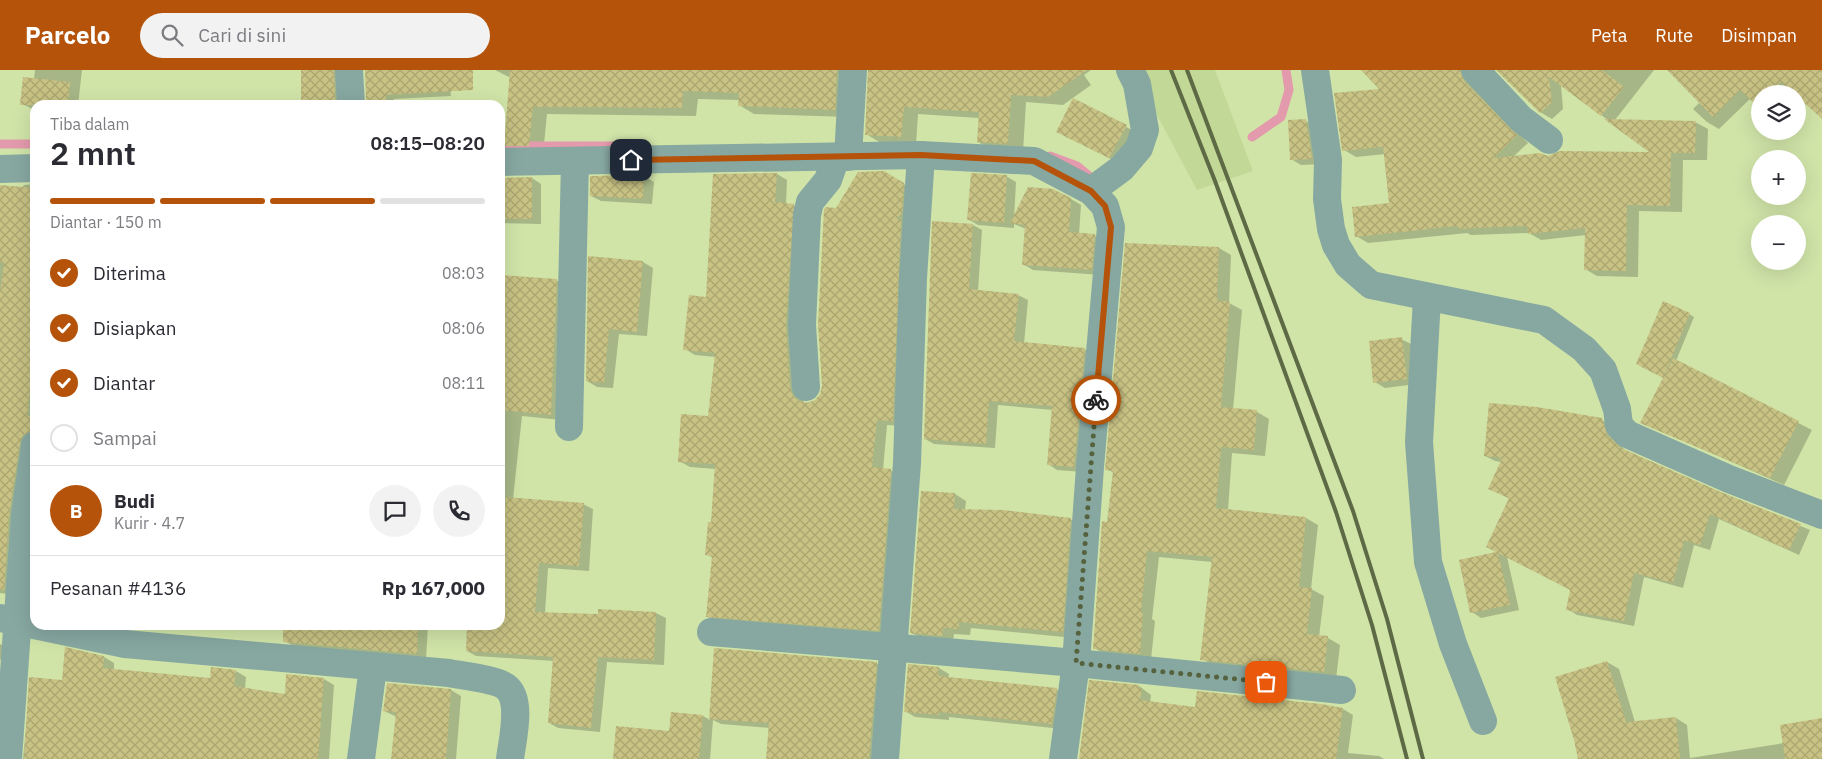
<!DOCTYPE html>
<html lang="id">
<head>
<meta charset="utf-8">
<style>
  body { margin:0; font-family:"IBM Plex Sans",sans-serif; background:#f2f2f3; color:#2b2b33; height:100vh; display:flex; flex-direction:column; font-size:19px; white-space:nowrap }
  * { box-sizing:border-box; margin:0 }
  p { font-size:16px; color:#7c7c81 }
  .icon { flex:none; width:28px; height:28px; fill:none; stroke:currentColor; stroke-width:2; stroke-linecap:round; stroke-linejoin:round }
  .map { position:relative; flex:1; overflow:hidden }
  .drawer { position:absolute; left:30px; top:30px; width:475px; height:530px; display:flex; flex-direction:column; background:#fff; border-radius:15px; box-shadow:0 5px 20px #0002 }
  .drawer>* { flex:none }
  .buttons { position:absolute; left:1751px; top:15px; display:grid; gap:10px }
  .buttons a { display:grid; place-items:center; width:55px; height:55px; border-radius:50%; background:#fff; box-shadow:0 5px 20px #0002; font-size:25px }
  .pin { position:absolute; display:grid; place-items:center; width:42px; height:42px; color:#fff; margin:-21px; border-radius:10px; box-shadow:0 2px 8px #0006 }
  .courier { position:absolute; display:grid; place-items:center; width:50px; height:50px; margin:-25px; border:4px solid #b45309; border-radius:50%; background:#fff; color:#222; box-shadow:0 1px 6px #0007 }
  .head em { font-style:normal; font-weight:600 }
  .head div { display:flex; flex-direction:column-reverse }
  .head { display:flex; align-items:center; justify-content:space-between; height:85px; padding:0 20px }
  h1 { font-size:32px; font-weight:600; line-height:38px }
  .bar { display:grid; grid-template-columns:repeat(4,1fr); gap:8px 5px; align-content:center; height:60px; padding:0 20px }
  .bar i { height:6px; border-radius:4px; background:#e1e1e2 }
  .bar .selected { background:#b45309 }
  .bar p { grid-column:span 4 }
  .line { display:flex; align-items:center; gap:12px; padding:0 20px; border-top:1px solid #e1e1e2 }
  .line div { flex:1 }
  .round { display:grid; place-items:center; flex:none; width:52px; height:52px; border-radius:26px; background:#f2f2f3 }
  ol { padding:0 20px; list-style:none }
  li { display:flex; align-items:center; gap:15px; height:55px }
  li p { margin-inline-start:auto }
  li .icon { padding:5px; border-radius:50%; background:#b45309; color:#fff; stroke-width:4 }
  li:last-child { color:#7c7c81 }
  li i { width:28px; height:28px; border:2px solid #e1e1e2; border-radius:50% }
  header { display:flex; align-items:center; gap:30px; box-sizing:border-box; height:70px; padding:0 25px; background:#b45309; color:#fff }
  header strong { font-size:24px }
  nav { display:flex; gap:28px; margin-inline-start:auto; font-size:18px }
  .search { width:350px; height:45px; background:#f2f2f3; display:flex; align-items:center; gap:12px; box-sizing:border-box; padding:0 18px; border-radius:28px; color:#7c7c81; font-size:19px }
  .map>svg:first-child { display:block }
  .built { fill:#c2d896 }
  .shadow { fill:#0003 }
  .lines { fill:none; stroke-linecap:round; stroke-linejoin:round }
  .stream { stroke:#e39aac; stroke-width:9 }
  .building { fill:url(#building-cross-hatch) }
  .minor { stroke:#87a7a1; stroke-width:28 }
  .rail { stroke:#5e6a45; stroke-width:4 }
  .done { stroke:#56613e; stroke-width:5; stroke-dasharray:0 9 }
  .route { stroke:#b45309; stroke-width:6 }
</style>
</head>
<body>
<header>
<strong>Parcelo</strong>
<div class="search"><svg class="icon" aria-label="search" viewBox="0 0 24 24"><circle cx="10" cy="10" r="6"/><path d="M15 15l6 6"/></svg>Cari di sini</div>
<nav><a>Peta</a><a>Rute</a><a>Disimpan</a></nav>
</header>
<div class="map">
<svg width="1822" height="689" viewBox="0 0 1822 689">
  <defs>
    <pattern id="building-cross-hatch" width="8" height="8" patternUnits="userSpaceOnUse" patternTransform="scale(1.25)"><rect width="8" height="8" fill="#c8c284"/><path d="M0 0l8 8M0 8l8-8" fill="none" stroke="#aba670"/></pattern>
  </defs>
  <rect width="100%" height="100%" fill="#d0e4a8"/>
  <polygon class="built" points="1133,0 1215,0 1253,101 1197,120"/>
  <g class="shadow">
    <polygon points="35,0 82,0 78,35 35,35 35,40 22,34 34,9"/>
    <polygon points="303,0 343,0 344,35 307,35 303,33"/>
    <polygon points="365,0 449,0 451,26 394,29 394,34 376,34 368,30"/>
    <polygon points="495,0 854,0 849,47 754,44 739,35 740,30 698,29 696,46 547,44 543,84 519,84 505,76 511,8"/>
    <polygon points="870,0 1091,0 1084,5 1091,15 1063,35 1026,32 1023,82 993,80 978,72 979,48 918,44 916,75 881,73 866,64"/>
    <polygon points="1363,0 1473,0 1475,18 1528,73 1513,87 1652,83 1561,15 1563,39 1552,49 1540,42 1499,0 1654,0 1615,50 1695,52 1708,59 1707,90 1683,90 1682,142 1639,141 1638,207 1597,206 1585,199 1586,165 1541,170 1529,163 1471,165 1467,163 1368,173 1356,166 1391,134 1385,84 1356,87 1344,80 1382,20"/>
    <polygon points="1669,0 1822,0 1822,48 1792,20 1788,24 1760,24 1760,36 1751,28 1719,59 1707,52 1693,39 1700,32"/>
    <polygon points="1073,30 1136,62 1119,93 1067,67"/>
    <polygon points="1306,51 1316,56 1322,94 1301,95 1291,89"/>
    <polygon points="883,102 914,120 903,356 887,355 883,400 890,400 901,406 889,566 718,553 708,547 713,488 706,484 712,454 716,399 690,397 679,391 709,348 716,287 695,285 685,279 707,228 777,104 787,110 786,135 793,135 804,141 801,325 804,333 816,331 821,325 823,317 836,139"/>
    <polygon points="644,106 654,112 652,134 601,131 591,126"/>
    <polygon points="1006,106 1016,112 1014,148 1071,129 1081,135 1079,164 1094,165 1104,171 1101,205 1033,200 1023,194 1026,159 1014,154 1014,158 978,155 968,149"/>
    <polygon points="532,108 541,114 541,154 500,153 500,109"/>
    <polygon points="35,114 35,370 14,525 0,523 0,151 24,115"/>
    <polygon points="973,155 982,160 978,221 1018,225 1028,230 1024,274 1084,279 1094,284 1083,402 1057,400 1048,394 1053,340 998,335 995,378 934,374 925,369"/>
    <polygon points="1126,174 1219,178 1231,185 1229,233 1242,240 1233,340 1257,342 1269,349 1265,386 1232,383 1228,440 1306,448 1318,455 1311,519 1324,526 1319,567 1328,568 1340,575 1336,609 1214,596 1202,589 1212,492 1159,487 1152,549 1155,551 1151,590 1106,585 1094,578 1114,403 1107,399"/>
    <polygon points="590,187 643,192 653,198 647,266 619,264 613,318 597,317 587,311"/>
    <polygon points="500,206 556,210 566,215 561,350 522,346 513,429 583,434 593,439 589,501 548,498 545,543 599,545 599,540 656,543 666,548 664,595 607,592 600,662 558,658 549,653 554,591 476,586 467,581 468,555 500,555"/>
    <polygon points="1689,244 1694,247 1676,291 1812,360 1784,415 1642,352 1665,308 1642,297"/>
    <polygon points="1401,269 1411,274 1416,314 1385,318 1375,312"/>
    <polygon points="1602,350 1612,356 1617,372 1628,383 1810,460 1799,485 1719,449 1710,480 1694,475 1683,518 1644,507 1634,556 1577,545 1568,539 1572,520 1507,487 1519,540 1481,548 1472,542 1460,490 1498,482 1510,429 1490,419 1502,392 1495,391 1485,386"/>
    <polygon points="955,424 966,431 965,440 1070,449 1082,456 1074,568 971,558 970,565 954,564 953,572 923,569 911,563"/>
    <polygon points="96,555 117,555 117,559"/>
    <polygon points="137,555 168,555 167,559"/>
    <polygon points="289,555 428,555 426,589 296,578 287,572"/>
    <polygon points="0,574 5,577 0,591"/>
    <polygon points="715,579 876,593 887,599 881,689 768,689 770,658 721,654 713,650 710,689 615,689 703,646 710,650"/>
    <polygon points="104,587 114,593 114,601 211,609 236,601 246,607 245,619 286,625 324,609 334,615 329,689 23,689 31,608 63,611"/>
    <polygon points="1607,592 1619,599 1635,652 1676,648 1687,655 1690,688 1784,673 1822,650 1822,689 1579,689"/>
    <polygon points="939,598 949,604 948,608 1056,619 1066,625 1062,659 949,647 949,650 915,647 905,641"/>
    <polygon points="1139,616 1151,625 1150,633 1196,639 1321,635 1343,639 1353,645 1348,683 1379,686 1384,689 1080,689"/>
    <polygon points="451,620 461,626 456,689 393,689 397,647 384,641"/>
  </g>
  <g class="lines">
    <g class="stream">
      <polyline points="1252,67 1281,47 1289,20 1286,0"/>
      <polyline points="0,74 35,74"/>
      <polyline points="500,76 624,76"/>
      <polyline points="1050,86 1077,96 1088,105"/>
    </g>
  </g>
  <g class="building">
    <polygon points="301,0 334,0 335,31 327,31 327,34 301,33"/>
    <polygon points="365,0 473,0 473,20 386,25 386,30 366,30"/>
    <polygon points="510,0 837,0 835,40 738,36 739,23 683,21 682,38 533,37 529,76 504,76"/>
    <polygon points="868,0 1087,0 1048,27 1011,25 1008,74 977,72 979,42 904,37 901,67 865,65"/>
    <polygon points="1361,0 1460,0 1464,11 1517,65 1494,88 1540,83 1548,86 1560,81 1649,82 1604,49 1696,51 1695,83 1671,83 1670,136 1627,135 1626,201 1584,200 1585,158 1528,164 1527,156 1458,159 1458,156 1355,167 1352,137 1389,133 1383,77 1342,81 1334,23 1379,19"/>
    <polygon points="1496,0 1602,0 1624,17 1601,46 1549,7 1552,32 1540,43"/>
    <polygon points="1667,0 1822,0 1822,49 1798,27 1798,24 1794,24 1781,12 1770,24 1760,24 1760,34 1758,37 1740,20 1713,47"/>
    <polygon points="23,7 70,12 68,35 20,35"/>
    <polygon points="1073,28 1127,55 1109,88 1056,62"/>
    <polygon points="1306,49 1312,89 1290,90 1288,50"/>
    <polygon points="884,101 904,113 902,142 897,149 901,150 893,351 877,350 872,397 891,399 879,561 706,547 712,486 705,485 708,452 711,452 715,394 678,392 681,344 708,346 715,283 683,280 689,225 706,227 713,104 777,103 775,132 794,134 786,254 790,318 793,326 799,331 807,333 815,330 820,324 822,316 818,255 824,139 826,137 836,138 858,102"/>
    <polygon points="971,103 1007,105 1004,153 967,150"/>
    <polygon points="644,105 643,129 590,126 590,106"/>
    <polygon points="532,107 532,149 500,149 500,108"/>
    <polygon points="0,115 35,118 35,259 29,300 32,300 27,346 35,347 35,360 23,365 20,373 9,444 4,520 0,519 0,223 4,193 0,192"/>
    <polygon points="1028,117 1053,119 1071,128 1069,162 1095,164 1092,200 1022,195 1025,155 1010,153"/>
    <polygon points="932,151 973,154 969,219 1019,224 1014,271 1085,278 1074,397 1047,395 1052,336 989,331 986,374 924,369"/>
    <polygon points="1125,173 1219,177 1217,230 1230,232 1221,337 1257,340 1254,380 1221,377 1216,438 1306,447 1299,517 1312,518 1307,564 1328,566 1324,602 1200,590 1212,487 1147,481 1141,542 1143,543 1140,584 1093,579 1102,451 1107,452 1113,401 1105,400"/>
    <polygon points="588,186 643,191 637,262 609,259 604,313 586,311"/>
    <polygon points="500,205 557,209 551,345 500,340"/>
    <polygon points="1663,231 1690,243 1663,308 1636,294"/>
    <polygon points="1402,267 1407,309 1373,313 1369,271"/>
    <polygon points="1673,288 1799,351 1770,408 1640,353"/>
    <polygon points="1489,333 1537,337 1602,348 1607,365 1621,378 1723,423 1801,454 1789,480 1710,444 1700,475 1684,470 1673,513 1634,503 1624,551 1566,540 1570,520 1498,483 1510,535 1470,543 1459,490 1496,482 1486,477 1509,428 1488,419 1502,388 1484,386"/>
    <polygon points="921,421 955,423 954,439 1004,440 1071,448 1063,562 959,552 959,559 943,558 942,566 910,563"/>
    <polygon points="506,427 584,433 579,496 539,493 535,542 598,544 598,539 656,542 654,590 598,587 591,658 548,653 553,587 466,581 467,555 500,555 500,484 502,484"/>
    <polygon points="283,555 418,555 417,584 283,572"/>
    <polygon points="65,577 104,586 103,598 210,608 211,597 236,600 234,616 285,624 286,604 324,608 318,689 24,689 29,607 62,610"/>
    <polygon points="714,578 877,592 869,689 766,689 769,653 709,649"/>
    <polygon points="1607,591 1626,652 1676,647 1680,689 1578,689 1574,670 1555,607"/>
    <polygon points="908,594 939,597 938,606 1057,618 1052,654 939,642 939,645 904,642"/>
    <polygon points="1089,610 1139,615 1139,618 1142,618 1140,630 1195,637 1197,621 1321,634 1343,638 1336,689 1079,689"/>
    <polygon points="387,613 451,619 446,689 391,689 396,642 383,641"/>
    <polygon points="671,642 703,645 699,689 613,689 616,656 669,661"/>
    <polygon points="1822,648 1822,689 1785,689 1780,655"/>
  </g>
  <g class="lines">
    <g class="minor">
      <polyline points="349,0 351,35"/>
      <polyline points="1315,0 1328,90 1327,129 1331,159 1336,175 1348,195 1371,215 1544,250 1584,279 1603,300 1617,339 1619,355 1627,364 1729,409 1822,445"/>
      <polyline points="1475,0 1521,49 1549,70"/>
      <polyline points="848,87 853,0"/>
      <polyline points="500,92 921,85 1034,91 1091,121 1105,136 1111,157 1090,397 1076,593 1063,689"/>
      <polyline points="0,99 35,98"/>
      <polyline points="1091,121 1122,98 1139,78 1145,60 1137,14 1130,0"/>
      <polyline points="1427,228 1419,372 1428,492 1453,574 1483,651"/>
      <polyline points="806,317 802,255 807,145 810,132 828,110 836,87"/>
      <polyline points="569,357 575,91"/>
      <path d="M 0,548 L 125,574 L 449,603 C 463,606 496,609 506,617 C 523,630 512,671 510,689"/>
      <polyline points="711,562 1076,593 1342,620"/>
      <polyline points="8,689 25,445 35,375"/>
      <polyline points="361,689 373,597"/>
      <polyline points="885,689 907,393 913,208 921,85"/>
    </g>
    <g class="rail">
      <polyline points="1171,0 1215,111 1336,442 1372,555 1407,689"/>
      <polyline points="1187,0 1353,441 1387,549 1423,689"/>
    </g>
  </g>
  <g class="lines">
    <polyline class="done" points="1096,330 1076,593 1266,612"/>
    <polyline class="route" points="631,90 921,85 1034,91 1091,121 1105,136 1111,157 1096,330"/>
  </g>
</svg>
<div class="buttons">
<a><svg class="icon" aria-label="layers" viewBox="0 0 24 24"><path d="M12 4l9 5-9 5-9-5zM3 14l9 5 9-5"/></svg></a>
<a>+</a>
<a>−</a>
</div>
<div class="pin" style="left:1266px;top:612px;background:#ea580c"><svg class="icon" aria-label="bag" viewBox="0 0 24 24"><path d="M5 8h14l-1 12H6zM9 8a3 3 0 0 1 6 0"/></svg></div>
<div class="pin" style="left:631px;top:90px;background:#1f2937"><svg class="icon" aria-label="home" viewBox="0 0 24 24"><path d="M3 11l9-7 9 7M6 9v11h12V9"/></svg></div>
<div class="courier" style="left:1096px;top:330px"><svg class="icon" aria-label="bike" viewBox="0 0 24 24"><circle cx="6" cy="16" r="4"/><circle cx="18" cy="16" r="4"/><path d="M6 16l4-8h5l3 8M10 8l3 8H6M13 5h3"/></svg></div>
<section class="drawer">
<div class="head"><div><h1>2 mnt</h1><p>Tiba dalam</p></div><em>08:15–08:20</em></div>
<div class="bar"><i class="selected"></i><i class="selected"></i><i class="selected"></i><i></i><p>Diantar · 150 m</p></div>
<ol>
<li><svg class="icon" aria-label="check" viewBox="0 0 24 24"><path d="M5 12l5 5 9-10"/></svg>Diterima<p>08:03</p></li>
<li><svg class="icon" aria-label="check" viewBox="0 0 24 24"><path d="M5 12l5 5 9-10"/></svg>Disiapkan<p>08:06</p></li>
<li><svg class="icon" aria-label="check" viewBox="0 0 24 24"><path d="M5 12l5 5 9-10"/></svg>Diantar<p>08:11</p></li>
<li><i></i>Sampai</li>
</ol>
<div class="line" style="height:90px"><b class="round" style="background:#b45309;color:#fff">B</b><div><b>Budi</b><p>Kurir · 4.7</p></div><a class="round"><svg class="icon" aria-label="chat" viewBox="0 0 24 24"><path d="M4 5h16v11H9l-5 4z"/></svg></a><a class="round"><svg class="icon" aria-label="phone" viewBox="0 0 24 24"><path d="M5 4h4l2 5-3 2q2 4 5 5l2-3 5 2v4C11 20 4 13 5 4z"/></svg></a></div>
<div class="line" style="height:65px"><div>Pesanan #4136</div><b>Rp 167,000</b></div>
</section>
</div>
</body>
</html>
